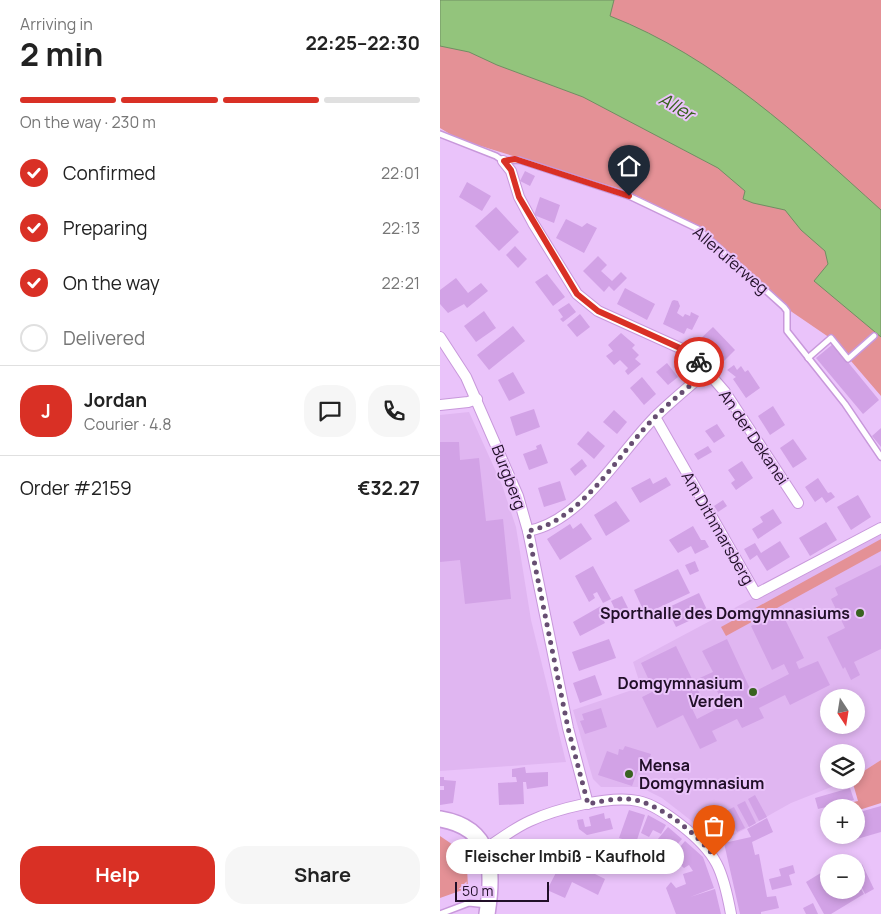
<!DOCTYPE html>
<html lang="en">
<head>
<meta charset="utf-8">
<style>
  body { margin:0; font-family:Manrope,sans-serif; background:#f6f6f6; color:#222; height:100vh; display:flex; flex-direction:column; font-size:19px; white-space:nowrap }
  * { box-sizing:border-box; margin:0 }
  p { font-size:16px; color:#767676 }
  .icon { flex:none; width:28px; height:28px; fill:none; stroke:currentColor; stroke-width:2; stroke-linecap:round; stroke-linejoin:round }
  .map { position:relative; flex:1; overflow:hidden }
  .panel { display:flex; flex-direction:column; background:#fff; width:440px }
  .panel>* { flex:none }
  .needle { width:32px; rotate:168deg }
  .controls { position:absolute; left:380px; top:689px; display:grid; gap:10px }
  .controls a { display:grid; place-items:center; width:45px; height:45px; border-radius:50%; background:#fff; box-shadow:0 2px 8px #0003; font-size:25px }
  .scale { position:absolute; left:15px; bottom:12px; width:94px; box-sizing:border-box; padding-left:5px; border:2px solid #210f28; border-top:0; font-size:14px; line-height:18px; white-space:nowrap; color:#210f28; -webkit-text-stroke:4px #eac3fa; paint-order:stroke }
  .pin { position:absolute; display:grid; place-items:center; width:42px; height:42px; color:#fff; margin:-51px -21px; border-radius:50% 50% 50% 0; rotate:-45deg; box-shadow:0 0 5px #0007 }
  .pin .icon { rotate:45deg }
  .courier { position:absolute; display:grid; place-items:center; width:50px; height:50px; margin:-25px; border:4px solid #d93025; border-radius:50%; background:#fff; color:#222; box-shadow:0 1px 6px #0007 }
  .bubble { position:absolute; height:35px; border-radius:18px; background:#fff; box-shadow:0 2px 8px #0003; font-size:16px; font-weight:700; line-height:35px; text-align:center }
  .overview em { font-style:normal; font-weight:700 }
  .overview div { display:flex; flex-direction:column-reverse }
  .overview { display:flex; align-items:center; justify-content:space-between; height:85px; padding:0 20px }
  h1 { font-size:32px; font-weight:700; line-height:38px }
  .bar { display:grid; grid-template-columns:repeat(4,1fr); gap:8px 5px; align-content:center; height:60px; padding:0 20px }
  .bar i { height:6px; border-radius:4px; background:#e0e0e0 }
  .bar .current { background:#d93025 }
  .bar p { grid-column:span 4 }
  .line { display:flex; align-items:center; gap:12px; padding:0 20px; border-top:1px solid #e0e0e0 }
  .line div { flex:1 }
  .round { display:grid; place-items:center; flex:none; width:52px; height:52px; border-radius:20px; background:#f6f6f6 }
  ol { padding:0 20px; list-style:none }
  li { display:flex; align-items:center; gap:15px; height:55px }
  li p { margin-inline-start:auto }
  li .icon { padding:5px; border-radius:50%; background:#d93025; color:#fff; stroke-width:4 }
  li:last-child { color:#767676 }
  li i { width:28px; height:28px; border:2px solid #e0e0e0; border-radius:50% }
  .cta { display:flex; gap:10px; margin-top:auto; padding:10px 20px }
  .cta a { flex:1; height:58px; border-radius:20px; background:#d93025; color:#fff; font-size:20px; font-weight:700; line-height:58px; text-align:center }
  .cta a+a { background:#f6f6f6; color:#222 }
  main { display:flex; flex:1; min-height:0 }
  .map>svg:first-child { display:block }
  .built { fill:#e0b6f1; fill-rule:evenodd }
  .green { fill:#e49196 }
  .water { fill:#93c47c; stroke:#718e63 }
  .building { fill:#d2a2e6; fill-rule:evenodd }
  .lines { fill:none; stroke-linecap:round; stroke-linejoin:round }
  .lane-casing { stroke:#c898db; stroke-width:8 }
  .street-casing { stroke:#c898db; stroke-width:12 }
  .secondary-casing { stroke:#c898db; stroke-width:18 }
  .lane { stroke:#fff; stroke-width:5 }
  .street { stroke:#fff; stroke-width:10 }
  .secondary { stroke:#fff; stroke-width:15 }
  .done { stroke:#674e72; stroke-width:5; stroke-dasharray:0 9 }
  .route { stroke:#d93025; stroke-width:6 }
  .poi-dot { fill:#396320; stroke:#eac3fa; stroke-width:2 }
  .labels { text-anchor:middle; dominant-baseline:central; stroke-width:4; stroke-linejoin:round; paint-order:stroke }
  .street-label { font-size:16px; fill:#210f28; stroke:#eac3fa }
  .poi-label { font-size:16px; font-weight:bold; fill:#210f28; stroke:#eac3fa; text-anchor:end }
  .water-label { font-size:18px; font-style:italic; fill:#35621a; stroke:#eac3fa }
</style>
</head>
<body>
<main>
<section class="panel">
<div class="overview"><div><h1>2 min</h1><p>Arriving in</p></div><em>22:25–22:30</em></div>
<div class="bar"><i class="current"></i><i class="current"></i><i class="current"></i><i></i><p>On the way · 230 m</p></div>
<ol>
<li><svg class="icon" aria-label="check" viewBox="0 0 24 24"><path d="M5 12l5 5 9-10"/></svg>Confirmed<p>22:01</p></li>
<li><svg class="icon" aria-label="check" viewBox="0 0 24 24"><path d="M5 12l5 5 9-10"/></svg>Preparing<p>22:13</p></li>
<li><svg class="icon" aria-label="check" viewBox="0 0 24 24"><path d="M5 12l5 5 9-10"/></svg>On the way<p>22:21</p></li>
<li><i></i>Delivered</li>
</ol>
<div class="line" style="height:90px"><b class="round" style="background:#d93025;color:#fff">J</b><div><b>Jordan</b><p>Courier · 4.8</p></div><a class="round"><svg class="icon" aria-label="chat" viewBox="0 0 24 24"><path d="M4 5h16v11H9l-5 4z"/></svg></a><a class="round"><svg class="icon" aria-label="phone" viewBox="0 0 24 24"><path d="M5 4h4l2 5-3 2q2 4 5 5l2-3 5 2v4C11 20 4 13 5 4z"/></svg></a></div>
<div class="line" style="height:65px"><div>Order #2159</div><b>€32.27</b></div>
<div class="cta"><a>Help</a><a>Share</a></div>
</section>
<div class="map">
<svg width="441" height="914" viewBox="0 0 441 914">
  <rect width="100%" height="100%" fill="#eac3fa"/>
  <g class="built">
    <polygon points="29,412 62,485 76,527 91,620 126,762 0,771 0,415"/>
    <path d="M 441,530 L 441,760 L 416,776 L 416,752 L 389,752 L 389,780 L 409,780 L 351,803 L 280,843 L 222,798 L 200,787 L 161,787 L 153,779 L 133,710 L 201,687 L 193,662 ZM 389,698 L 416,698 L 416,725 L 389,725 Z"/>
  </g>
  <g class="green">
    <polygon points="0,0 441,0 441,396 393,340 352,312 246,220 187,191 18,139 0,128"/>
    <polygon points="441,539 441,551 286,636 281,627"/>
    <polygon points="441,760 441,803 416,811 416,808 411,807 409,803 418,801 412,780 416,780 416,776"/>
    <path d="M 0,836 C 27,854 27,856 28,888 L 0,898 Z"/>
  </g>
  <path class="water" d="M 0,0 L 174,0 L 170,16 C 275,57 359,136 441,210 L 441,337 L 374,281 L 388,264 L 385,251 L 361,230 L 345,210 L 313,203 L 303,199 L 305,191 L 278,168 L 143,97 L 57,65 L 29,52 L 0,46 Z"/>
  <g class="building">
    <polygon points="85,171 95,176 90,186 80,181"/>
    <polygon points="27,182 51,196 42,211 19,197"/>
    <polygon points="100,197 120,205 114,223 94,215"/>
    <polygon points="56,207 79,232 59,251 35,226"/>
    <polygon points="126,219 142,227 147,223 157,228 144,253 116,238"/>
    <polygon points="75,246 87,259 78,268 66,255"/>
    <polygon points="158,256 167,265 161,271 172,281 181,272 187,278 174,291 169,286 164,292 143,271"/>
    <polygon points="107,274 125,297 113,306 95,282"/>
    <polygon points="16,278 28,293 41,283 48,291 27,308 24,304 8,313 0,304 0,290"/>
    <polygon points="185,288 215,304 207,320 177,304"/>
    <polygon points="234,300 238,301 240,306 237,313 243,317 245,314 250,316 251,312 259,316 252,330 247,328 244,334 223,324 232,301"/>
    <polygon points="129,303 136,312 123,322 120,319 123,317 118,310"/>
    <polygon points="44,311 56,328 36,342 24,326"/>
    <polygon points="140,314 150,327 137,337 127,325"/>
    <polygon points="73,326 85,341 49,370 37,355"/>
    <polygon points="273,327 295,350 281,364 258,341"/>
    <polygon points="181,333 195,345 192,348 199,355 195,359 201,364 188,375 185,371 188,368 180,360 174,365 166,356 173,351 168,345"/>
    <polygon points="393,344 439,400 423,414 376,358"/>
    <polygon points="227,363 238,377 228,385 216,372"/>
    <polygon points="294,365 297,370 301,366 305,372 308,370 320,388 306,398 293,379 296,377 287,370"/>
    <polygon points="73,372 85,393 69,401 58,380"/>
    <polygon points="202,377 216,394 204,405 190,388"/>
    <polygon points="333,406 345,425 330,435 318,416"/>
    <polygon points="94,409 100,427 76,436 70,417"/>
    <polygon points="174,410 187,422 177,434 163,422"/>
    <polygon points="277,424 285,436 274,443 265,431"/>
    <polygon points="441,428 441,447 432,436"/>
    <polygon points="148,431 165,446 154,459 137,444"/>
    <polygon points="353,439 367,459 353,468 340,448"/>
    <polygon points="0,442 19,442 20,460 39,458 46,521 63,519 71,599 25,604 20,560 0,562"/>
    <polygon points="101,444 108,463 89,470 83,454 97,449 96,446"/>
    <polygon points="268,446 272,452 258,460 254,454"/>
    <polygon points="142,459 147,466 135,476 130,469"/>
    <polygon points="302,461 313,478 296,490 291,483 295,480 288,470"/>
    <polygon points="226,477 231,485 200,503 191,488 210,478 213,484"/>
    <polygon points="378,478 388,493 391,492 395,497 386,503 382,497 375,502 365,487"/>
    <polygon points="120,481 126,500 104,507 98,488"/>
    <polygon points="418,495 431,517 411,530 397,507"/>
    <polygon points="283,500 287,506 278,512 274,506"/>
    <polygon points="176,501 190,521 166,536 154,515"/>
    <polygon points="333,509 342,523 318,539 312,529 323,522 320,517"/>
    <polygon points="386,522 397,540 370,556 359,538"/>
    <polygon points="141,523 152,539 120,560 107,539 130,524 133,529"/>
    <polygon points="253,526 261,540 265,540 269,547 255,554 251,546 238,553 229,540"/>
    <polygon points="340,541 350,557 327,571 317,555 310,560 304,549 315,543 321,553"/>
    <polygon points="255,561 259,571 250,575 245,565"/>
    <polygon points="441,565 441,649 414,662 420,675 411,680 405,667 403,669 387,637 405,628 391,599 398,595 395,588"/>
    <polygon points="153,566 171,599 163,603 157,592 153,594 155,598 149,602 135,576"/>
    <polygon points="238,569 250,593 205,614 194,590"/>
    <polygon points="259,593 268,612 236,627 227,608"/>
    <polygon points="182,596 188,608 177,614 171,601"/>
    <polygon points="161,606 165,613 161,615 165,623 140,636 133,622"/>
    <path d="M 341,611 L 364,658 L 356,662 L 359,669 L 378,661 L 390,685 L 350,705 L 345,695 L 319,708 L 324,718 L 302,728 L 297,719 L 272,731 L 277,741 L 260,749 L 243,715 L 217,728 L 202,697 L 214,691 L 201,663 L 236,646 L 253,681 L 273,672 L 262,651 L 287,639 L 312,693 L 349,674 L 344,664 L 332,670 L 311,626 ZM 273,683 L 284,705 L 257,719 L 248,700 L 260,694 L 258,690 Z"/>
    <polygon points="169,639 176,658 139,671 132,652"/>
    <polygon points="155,675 162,695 140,703 133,683"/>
    <polygon points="161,708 167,727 145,734 140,721 144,720 142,714"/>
    <polygon points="185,746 211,754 206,769 199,767 192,786 158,775 167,751 178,755 179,749 183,750"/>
    <polygon points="85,767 86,773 108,772 108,786 87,789 86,782 83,782 84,804 59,805 58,783 77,782 76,777 72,777 72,769"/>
    <polygon points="0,777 4,777 4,780 16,781 13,803 0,805 0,790 4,790 4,786 0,786"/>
    <polygon points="410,788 414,800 378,809 375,798"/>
    <polygon points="315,795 327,817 319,821 308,799"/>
    <polygon points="305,801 316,823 309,827 297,805"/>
    <polygon points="441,806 441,832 417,839 416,813"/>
    <polygon points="294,807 305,828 297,832 286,811"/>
    <polygon points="189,810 205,815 196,843 179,838"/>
    <polygon points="164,813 165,819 170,818 173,829 147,835 139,829 137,820 143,819 145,827 151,826 149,817"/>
    <polygon points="208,815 226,825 221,834 213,830 209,837 201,833"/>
    <polygon points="284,816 294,834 290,836 286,829 283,831 277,820"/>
    <polygon points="327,818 333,832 312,842 315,855 319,854 327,897 336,896 339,908 321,912 321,914 300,914 284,843 311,837 307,829"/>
    <polygon points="228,827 242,839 226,857 212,846"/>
    <polygon points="245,841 263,857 274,888 250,897 275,889 281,914 236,914 226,888 231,882 236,888 246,884 243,874 253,871 249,865 244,868 236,861 230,867 226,863"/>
    <polygon points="122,861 134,867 135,864 165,879 158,895 132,882 125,898 107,890"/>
    <polygon points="422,864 434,889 425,894 416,877 416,867"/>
    <polygon points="353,865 355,873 349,875 352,885 332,890 329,879 341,876 339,869"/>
    <polygon points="389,868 389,890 416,890 416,880 424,894 391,914 384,914 366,882"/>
    <polygon points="373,903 378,914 366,914 363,908"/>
  </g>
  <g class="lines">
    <defs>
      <g id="lane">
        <polyline points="0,134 56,156 63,161 79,160 189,196 258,229 344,307 347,311 347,331 405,404 441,457"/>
        <polyline points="368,358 391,338 408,359 434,336"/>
        <polyline points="0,914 29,903 47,905"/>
      </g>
      <g id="street">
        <polyline points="63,161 71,171 79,197 93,223 137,294 158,311 251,353 285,392 358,503"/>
        <polyline points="0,337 26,377 78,496 88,531 128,728 148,804"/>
        <polyline points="0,405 28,402 37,399"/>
        <polyline points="215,417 316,594 441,528"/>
        <path d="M 88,531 C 142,521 178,454 215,417 C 231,401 250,386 267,371"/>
        <path d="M 45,849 C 59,840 74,828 90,821 C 116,809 170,795 198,801 C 213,804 228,815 241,825 C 277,853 283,870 291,914"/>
      </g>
      <path id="secondary" d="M 0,819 C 54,828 54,870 47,914"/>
    </defs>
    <use href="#lane" class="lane-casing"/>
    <use href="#street" class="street-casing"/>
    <use href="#secondary" class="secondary-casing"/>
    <use href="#lane" class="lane"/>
    <use href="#street" class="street"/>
    <use href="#secondary" class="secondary"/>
  </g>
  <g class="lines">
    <path class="done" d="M 259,362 L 267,371 C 250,386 231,401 215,417 C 178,454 142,521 88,531 L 128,728 L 148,804 C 164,801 183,796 199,801 C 227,809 256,834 274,856"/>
    <polyline class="route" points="189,196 75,159 64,161 71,170 79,197 137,294 158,311 251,353 259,362"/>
  </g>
  <g class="poi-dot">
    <circle cx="420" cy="613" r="5"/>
    <circle cx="313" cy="692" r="5"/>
    <circle cx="189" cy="774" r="5"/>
  </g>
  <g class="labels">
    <g class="street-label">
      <text transform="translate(291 260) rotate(41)">Alleruferweg</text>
      <text transform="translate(314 437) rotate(56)">An der Dekanei</text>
      <text transform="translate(69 477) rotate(69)">Burgberg</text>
      <text transform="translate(278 528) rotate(60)">Am Dithmarsberg</text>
    </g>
    <g class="poi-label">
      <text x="410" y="613">Sporthalle des Domgymnasiums</text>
      <text x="303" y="683">Domgymnasium<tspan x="303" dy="18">Verden</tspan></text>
      <text x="199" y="765" text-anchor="start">Mensa<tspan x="199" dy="18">Domgymnasium</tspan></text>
    </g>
    <g class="water-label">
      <text transform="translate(237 106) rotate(30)">Aller</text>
    </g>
  </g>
</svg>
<div class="controls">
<a><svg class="needle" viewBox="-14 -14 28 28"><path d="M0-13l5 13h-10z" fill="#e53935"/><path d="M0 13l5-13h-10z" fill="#767676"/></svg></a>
<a><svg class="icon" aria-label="layers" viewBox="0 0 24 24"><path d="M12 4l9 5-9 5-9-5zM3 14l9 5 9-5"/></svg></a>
<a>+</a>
<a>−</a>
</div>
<div class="scale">50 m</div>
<div class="pin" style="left:274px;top:856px;background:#ea580c"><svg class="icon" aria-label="bag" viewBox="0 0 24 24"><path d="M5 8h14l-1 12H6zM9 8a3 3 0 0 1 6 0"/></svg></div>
<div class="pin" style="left:189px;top:196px;background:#1f2937"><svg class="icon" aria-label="home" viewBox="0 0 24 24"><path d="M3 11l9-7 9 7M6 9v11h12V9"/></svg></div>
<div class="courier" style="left:259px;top:362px"><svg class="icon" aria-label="bike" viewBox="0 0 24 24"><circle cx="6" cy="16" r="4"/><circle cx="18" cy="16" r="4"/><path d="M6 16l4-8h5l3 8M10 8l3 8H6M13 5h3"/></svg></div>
<div class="bubble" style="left:6px;top:839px;width:238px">Fleischer Imbiß - Kaufhold</div>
</div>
</main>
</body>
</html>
